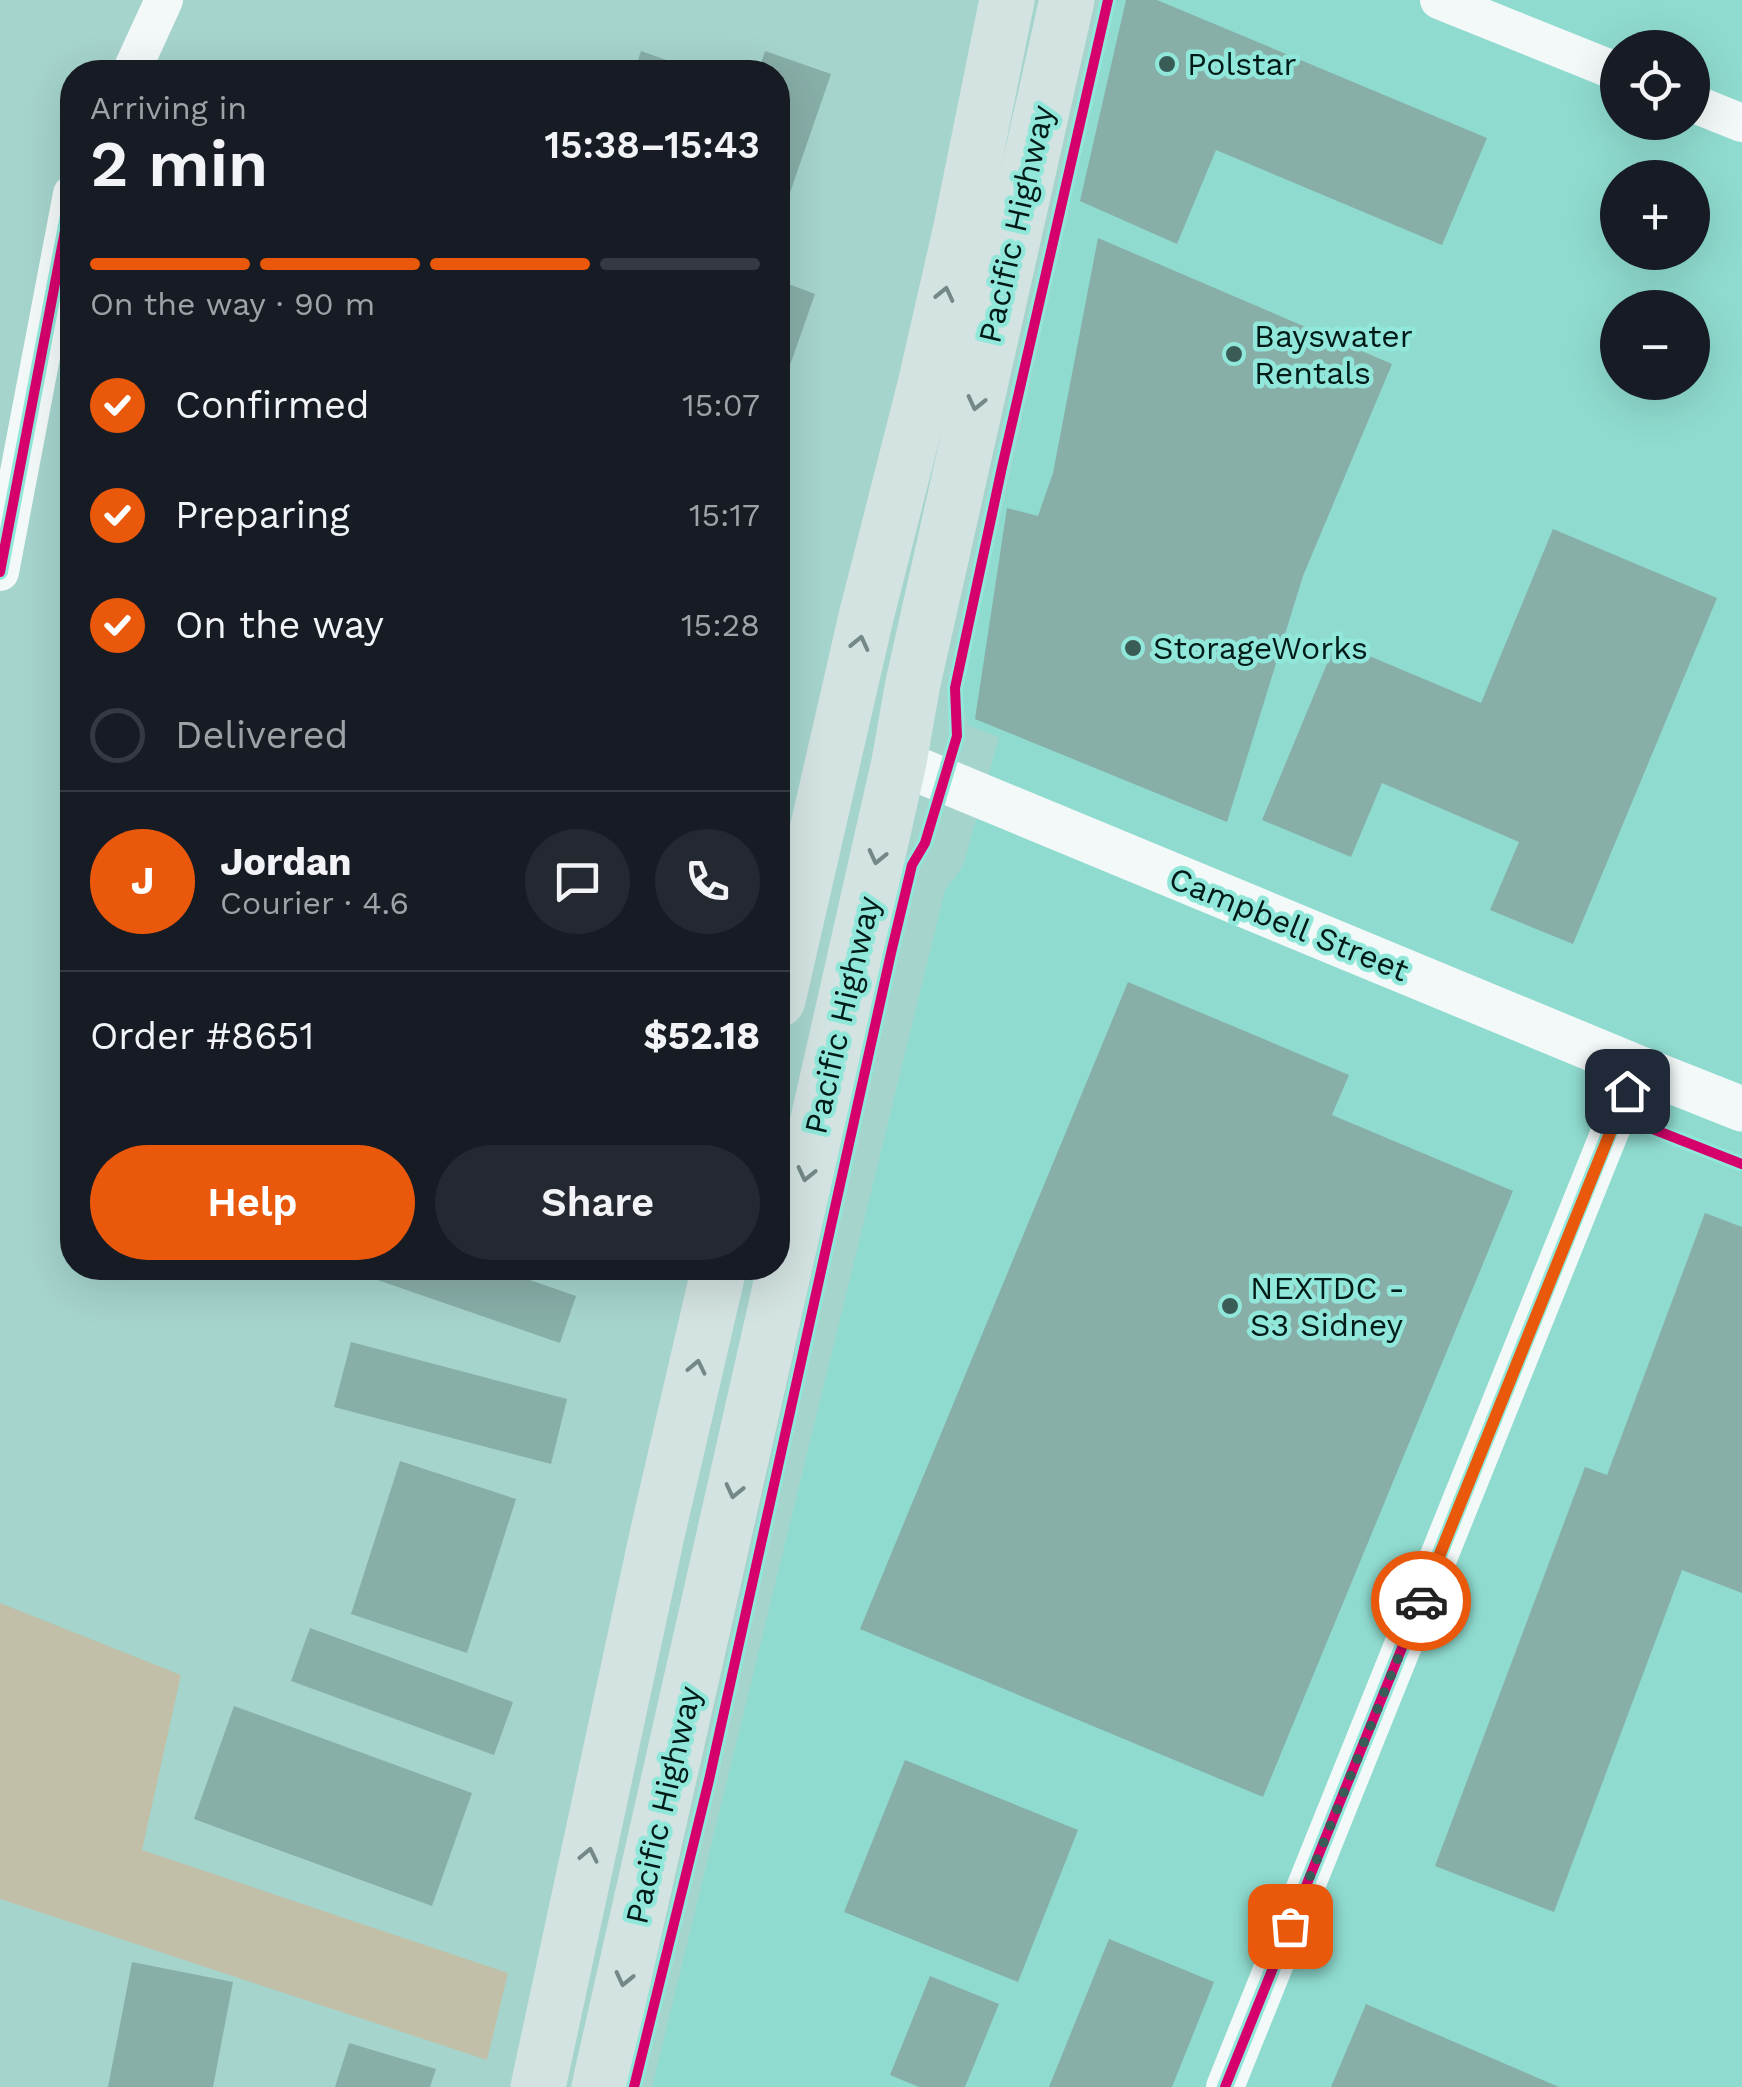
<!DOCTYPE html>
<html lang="en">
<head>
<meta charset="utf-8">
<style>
  body { margin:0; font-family:"Work Sans",sans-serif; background:#242831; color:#f1f3f6; height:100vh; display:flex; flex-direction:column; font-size:38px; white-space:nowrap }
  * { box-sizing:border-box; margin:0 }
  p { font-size:32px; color:#9ea1a6 }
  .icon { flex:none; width:55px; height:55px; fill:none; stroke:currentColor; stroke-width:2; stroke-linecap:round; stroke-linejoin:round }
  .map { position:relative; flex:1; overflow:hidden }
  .drawer { position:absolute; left:60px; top:60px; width:730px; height:1220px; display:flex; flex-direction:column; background:#171b24; border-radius:40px; box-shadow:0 10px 40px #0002 }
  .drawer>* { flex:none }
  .tools { position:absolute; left:1600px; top:30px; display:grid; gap:20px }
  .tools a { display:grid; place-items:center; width:110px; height:110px; border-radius:50%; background:#171b24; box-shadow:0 10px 40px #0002; font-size:50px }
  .pin { position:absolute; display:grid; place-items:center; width:85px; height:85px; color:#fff; margin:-42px; border-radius:20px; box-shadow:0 5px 15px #0006 }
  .courier { position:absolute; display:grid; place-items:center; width:100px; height:100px; margin:-50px; border:8px solid #ea580c; border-radius:50%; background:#fff; color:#222; box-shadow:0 2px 12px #0007 }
  .summary em { font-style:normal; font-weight:600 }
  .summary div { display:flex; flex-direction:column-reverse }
  .summary { display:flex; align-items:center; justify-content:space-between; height:170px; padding:0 30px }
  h1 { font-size:65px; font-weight:600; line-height:75px }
  .bar { display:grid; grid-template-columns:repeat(4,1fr); gap:15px 10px; align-content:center; height:120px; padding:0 30px }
  .bar i { height:12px; border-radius:8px; background:#363941 }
  .bar .active { background:#ea580c }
  .bar p { grid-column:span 4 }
  .line { display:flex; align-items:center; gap:25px; padding:0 30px; border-top:2px solid #363941 }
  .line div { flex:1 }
  .round { display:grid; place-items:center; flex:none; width:105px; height:105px; border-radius:52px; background:#242831 }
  ol { padding:0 30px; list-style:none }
  li { display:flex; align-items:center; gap:30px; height:110px }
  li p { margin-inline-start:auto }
  li .icon { padding:10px; border-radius:50%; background:#ea580c; color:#fff; stroke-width:4 }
  li:last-child { color:#9ea1a6 }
  li i { width:55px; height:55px; border:5px solid #363941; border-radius:50% }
  .action { display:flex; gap:20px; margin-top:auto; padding:20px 30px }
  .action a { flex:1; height:115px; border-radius:60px; background:#ea580c; color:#fff; font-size:40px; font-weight:600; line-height:115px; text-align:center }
  .action a+a { background:#242831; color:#f1f3f6 }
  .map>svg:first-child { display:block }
  .built { fill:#8fdbcf; fill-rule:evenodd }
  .green { fill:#c1bfa8 }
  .building { fill:#88aea8 }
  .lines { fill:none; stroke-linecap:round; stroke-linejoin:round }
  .minor { stroke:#f2f9f8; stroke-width:38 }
  .tertiary { stroke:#f2f9f8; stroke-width:45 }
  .primary { stroke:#d3e3e1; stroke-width:55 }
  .cycleway-casing { stroke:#91e8da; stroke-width:16 }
  .cycleway { stroke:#d6006c; stroke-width:10 }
  .oneway { stroke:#748987 }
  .done { stroke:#3a5c57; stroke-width:10; stroke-dasharray:0 18 }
  .route { stroke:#ea580c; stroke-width:12 }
  .poi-dot { fill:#3a5c57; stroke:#91e8da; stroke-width:4 }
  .labels { text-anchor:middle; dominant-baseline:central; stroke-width:9; stroke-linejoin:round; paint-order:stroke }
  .poi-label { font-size:32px; fill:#011b18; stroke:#91e8da; text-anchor:start }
  .street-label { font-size:32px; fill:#011b18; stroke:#91e8da }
</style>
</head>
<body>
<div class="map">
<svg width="1742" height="2087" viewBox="0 0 1742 2087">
  <rect width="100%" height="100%" fill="#a5d4cd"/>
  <path class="built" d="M 1115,0 L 1742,0 L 1742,2087 L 652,2087 L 945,890 L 963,866 L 999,737 L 968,725 L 961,694 ZM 1618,48 L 1692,48 L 1692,122 L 1618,122 ZM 1618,178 L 1692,178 L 1692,252 L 1618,252 ZM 1618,308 L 1692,308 L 1692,382 L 1618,382 Z"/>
  <polygon class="green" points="0,1603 181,1675 142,1850 508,1973 487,2060 0,1899"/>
  <g class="building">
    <polygon points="1126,0 1157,0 1487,138 1442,245 1216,150 1177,244 1080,201"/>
    <polygon points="641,51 700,72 634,72"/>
    <polygon points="765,51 831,74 783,213 778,211 778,72 758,72"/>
    <polygon points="1098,238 1392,364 1303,576 1227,822 975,719 1007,508 1038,516 1053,473"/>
    <polygon points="778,280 815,294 778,399"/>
    <polygon points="1553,529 1717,598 1573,944 1490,910 1519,842 1382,783 1351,857 1262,820 1336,642 1481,703"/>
    <polygon points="1128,982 1349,1075 1332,1115 1513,1191 1263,1797 860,1629"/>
    <polygon points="1705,1213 1742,1227 1742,1593 1682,1570 1554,1912 1435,1866 1585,1467 1607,1475"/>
    <polygon points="369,1268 495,1268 576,1296 560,1343 366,1276"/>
    <polygon points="351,1342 567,1399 551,1464 334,1407"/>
    <polygon points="400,1461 516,1499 467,1653 351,1614"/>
    <polygon points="310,1628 513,1702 494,1755 291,1681"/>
    <polygon points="234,1706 472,1793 432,1906 194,1819"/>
    <polygon points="905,1760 1078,1830 1018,1982 844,1912"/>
    <polygon points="1109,1939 1214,1982 1172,2087 1049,2087"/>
    <polygon points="132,1962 233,1982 213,2087 108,2087"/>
    <polygon points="930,1976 999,2004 965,2087 919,2087 890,2075"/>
    <polygon points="1366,2004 1559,2087 1331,2087"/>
    <polygon points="349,2043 436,2069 430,2087 335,2087"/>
  </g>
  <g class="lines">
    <g class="minor">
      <polyline points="1439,0 1618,72"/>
      <polyline points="131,72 164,0"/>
      <polyline points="1692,103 1742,123"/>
      <polyline points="0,572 72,194"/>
      <polyline points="1225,2087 1636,1067"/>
    </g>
    <polyline class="tertiary" points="899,762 1636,1067 1742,1109"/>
    <g class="primary">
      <polyline points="778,1000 866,617 925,385 960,232 1007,0"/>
      <polyline points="538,2087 657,1535 719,1268"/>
      <polyline points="599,2087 899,762 913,683 1067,0"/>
    </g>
    <defs>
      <g id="cycleway">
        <polyline points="0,572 72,194"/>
        <polyline points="1617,1115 1742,1164"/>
        <polyline points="634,2087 709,1780 891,953 912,865 925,843 957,736 955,688 1002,467 1108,0"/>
        <polyline points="1225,2087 1636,1067"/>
      </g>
    </defs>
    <use href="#cycleway" class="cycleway-casing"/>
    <use href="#cycleway" class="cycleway"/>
  </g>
  <defs><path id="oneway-chevron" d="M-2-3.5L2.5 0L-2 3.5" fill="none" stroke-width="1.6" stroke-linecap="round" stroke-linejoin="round" transform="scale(2.5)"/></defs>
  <g class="oneway">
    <use href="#oneway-chevron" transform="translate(945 294) rotate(-77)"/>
    <use href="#oneway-chevron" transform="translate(976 403) rotate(103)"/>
    <use href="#oneway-chevron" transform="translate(860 643) rotate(-77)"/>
    <use href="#oneway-chevron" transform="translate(877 857) rotate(103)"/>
    <use href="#oneway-chevron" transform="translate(806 1174) rotate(103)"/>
    <use href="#oneway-chevron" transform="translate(697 1367) rotate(-78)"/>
    <use href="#oneway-chevron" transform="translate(734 1491) rotate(103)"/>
    <use href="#oneway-chevron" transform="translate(589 1855) rotate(-78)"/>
    <use href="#oneway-chevron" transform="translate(624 1979) rotate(103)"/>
  </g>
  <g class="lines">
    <polyline class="done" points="1290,1926 1421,1601"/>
    <polyline class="route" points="1421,1601 1627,1091"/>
  </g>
  <g class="poi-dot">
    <circle cx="1167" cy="64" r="10"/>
    <circle cx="1234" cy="354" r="10"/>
    <circle cx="1133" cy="648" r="10"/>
    <circle cx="1230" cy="1306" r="10"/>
  </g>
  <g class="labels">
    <g class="poi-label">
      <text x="1187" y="64">Polstar</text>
      <text x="1254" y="336">Bayswater<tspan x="1254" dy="37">Rentals</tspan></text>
      <text x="1153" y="648">StorageWorks</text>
      <text x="1250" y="1288">NEXTDC -<tspan x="1250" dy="37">S3 Sidney</tspan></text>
    </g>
    <g class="street-label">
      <text transform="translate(1016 224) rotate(-77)">Pacific Highway</text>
      <text transform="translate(1289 924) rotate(22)">Campbell Street</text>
      <text transform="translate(842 1015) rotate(-77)">Pacific Highway</text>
      <text transform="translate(663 1805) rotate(-77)">Pacific Highway</text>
    </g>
  </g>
</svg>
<div class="tools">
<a><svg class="icon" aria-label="locate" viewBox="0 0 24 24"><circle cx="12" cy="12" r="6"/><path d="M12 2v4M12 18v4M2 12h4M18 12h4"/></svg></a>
<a>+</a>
<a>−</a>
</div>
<div class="pin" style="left:1290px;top:1926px;background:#ea580c"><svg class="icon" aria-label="bag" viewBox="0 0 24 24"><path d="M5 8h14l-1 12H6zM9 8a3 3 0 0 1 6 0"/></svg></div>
<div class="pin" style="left:1627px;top:1091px;background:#1f2937"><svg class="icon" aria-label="home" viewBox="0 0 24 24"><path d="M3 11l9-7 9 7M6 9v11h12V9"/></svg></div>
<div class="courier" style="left:1421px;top:1601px"><svg class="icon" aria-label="car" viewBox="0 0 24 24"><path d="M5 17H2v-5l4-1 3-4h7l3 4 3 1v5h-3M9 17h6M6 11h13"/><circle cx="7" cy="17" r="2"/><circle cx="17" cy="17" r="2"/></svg></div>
<section class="drawer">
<div class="summary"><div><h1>2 min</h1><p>Arriving in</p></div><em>15:38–15:43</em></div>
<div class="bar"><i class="active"></i><i class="active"></i><i class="active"></i><i></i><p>On the way · 90 m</p></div>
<ol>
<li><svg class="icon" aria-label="check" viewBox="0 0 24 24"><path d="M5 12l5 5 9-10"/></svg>Confirmed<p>15:07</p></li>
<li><svg class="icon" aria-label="check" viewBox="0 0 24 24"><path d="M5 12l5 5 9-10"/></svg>Preparing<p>15:17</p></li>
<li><svg class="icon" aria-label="check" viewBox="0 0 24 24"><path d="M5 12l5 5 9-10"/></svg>On the way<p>15:28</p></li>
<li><i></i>Delivered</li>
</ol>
<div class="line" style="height:180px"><b class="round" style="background:#ea580c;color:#fff">J</b><div><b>Jordan</b><p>Courier · 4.6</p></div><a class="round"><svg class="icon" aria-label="chat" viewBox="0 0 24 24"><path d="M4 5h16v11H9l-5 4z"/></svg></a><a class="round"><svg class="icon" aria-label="phone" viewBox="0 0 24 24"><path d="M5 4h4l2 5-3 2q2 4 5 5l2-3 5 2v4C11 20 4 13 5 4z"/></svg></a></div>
<div class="line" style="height:130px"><div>Order #8651</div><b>$52.18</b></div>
<div class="action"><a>Help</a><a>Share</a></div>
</section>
</div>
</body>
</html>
